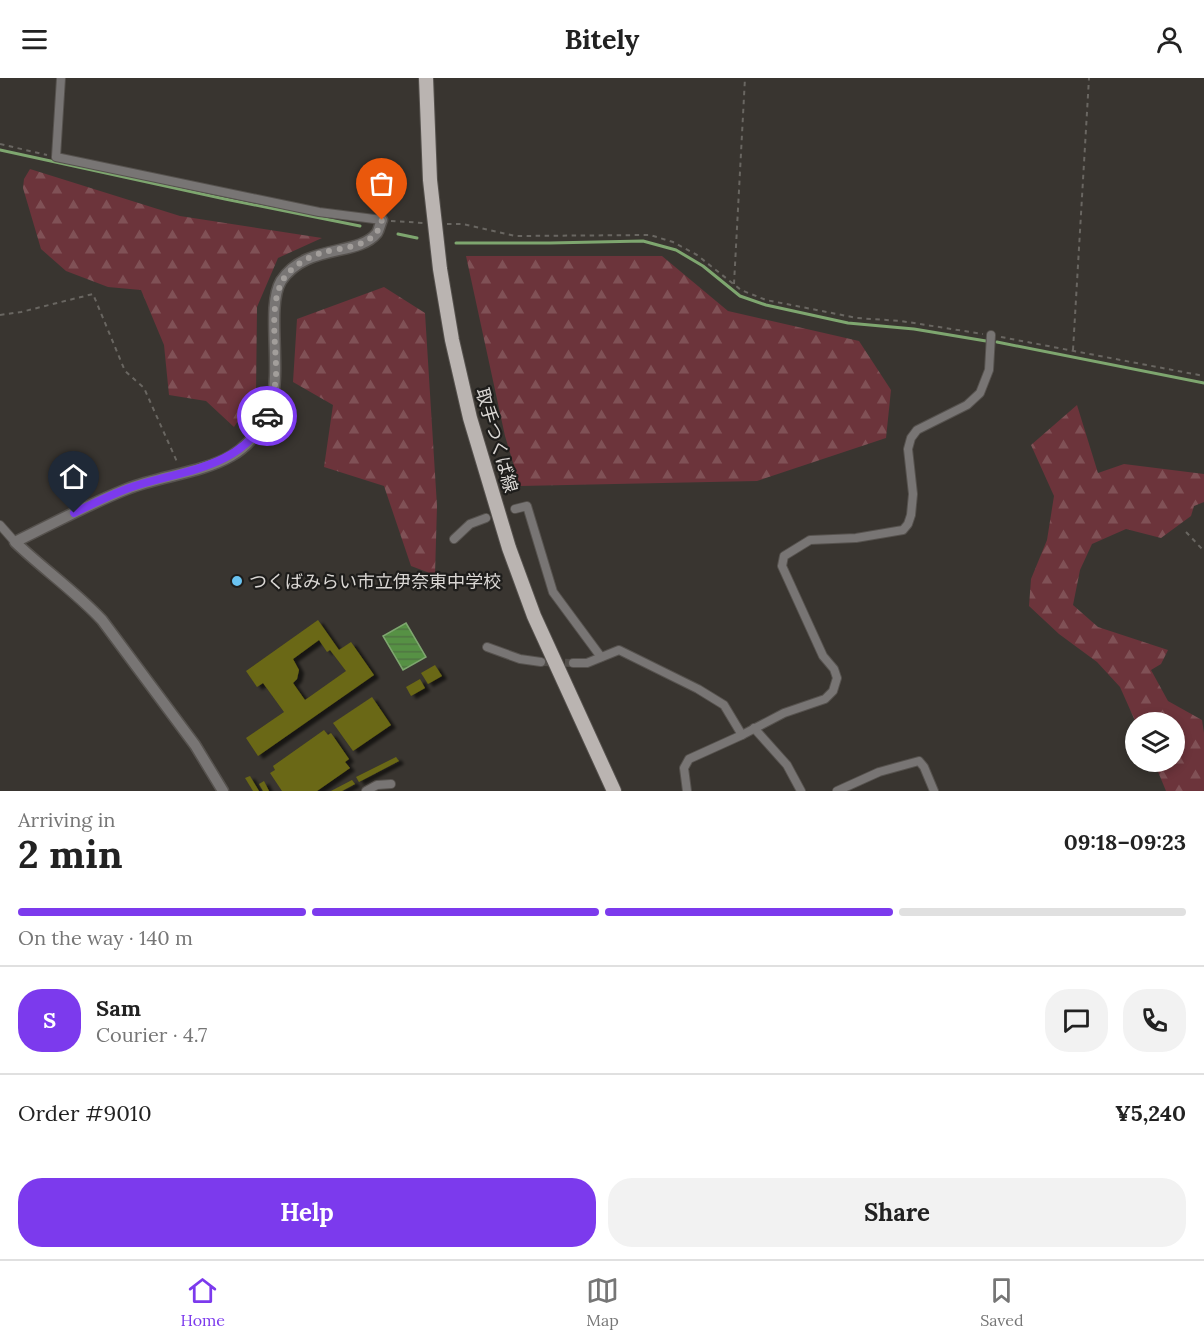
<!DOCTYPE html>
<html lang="en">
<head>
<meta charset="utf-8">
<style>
  body { margin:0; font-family:Lora,"Noto Sans JP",serif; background:#f2f2f2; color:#222; height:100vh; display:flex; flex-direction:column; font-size:22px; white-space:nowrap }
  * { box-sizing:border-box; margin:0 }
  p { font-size:20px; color:#767676 }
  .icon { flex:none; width:33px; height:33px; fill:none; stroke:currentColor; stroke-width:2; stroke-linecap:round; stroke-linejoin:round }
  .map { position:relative; height:713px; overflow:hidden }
  .panel { display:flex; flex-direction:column; background:#fff; flex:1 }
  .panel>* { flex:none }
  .controls { position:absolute; left:1125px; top:634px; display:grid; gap:12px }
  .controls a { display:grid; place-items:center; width:60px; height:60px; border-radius:50%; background:#fff; box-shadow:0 3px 9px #0003; font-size:30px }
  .pin { position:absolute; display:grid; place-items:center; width:51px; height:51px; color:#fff; margin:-62px -26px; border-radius:50% 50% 50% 0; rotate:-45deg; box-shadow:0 0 6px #0007 }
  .pin .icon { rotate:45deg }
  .courier { position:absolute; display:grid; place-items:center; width:60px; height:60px; margin:-30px; border:4px solid #7c3aed; border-radius:50%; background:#fff; color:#222; box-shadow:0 2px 8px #0007 }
  .headline em { font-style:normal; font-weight:800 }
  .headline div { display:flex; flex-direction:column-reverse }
  .headline { display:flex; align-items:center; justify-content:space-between; height:102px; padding:0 18px }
  h1 { font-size:39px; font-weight:800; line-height:45px }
  .bar { display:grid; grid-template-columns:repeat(4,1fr); gap:9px 6px; align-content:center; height:72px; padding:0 18px }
  .bar i { height:8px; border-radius:4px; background:#e0e0e0 }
  .bar .current { background:#7c3aed }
  .bar p { grid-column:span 4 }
  .line { display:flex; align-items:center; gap:15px; padding:0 18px; border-top:2px solid #e0e0e0 }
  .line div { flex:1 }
  .round { display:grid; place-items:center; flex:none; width:63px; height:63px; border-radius:24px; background:#f2f2f2 }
  .primary-button { display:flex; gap:12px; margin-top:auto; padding:12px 18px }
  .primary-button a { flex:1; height:69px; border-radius:24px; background:#7c3aed; color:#fff; font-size:24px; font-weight:800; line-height:69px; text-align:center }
  .primary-button a+a { background:#f2f2f2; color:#222 }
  header { display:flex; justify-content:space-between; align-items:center; height:78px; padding:0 18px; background:#fff; font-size:27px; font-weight:800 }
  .tabs { display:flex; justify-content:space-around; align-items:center; height:84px; border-top:2px solid #e0e0e0; background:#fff; font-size:16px; color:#767676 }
  .tabs a { display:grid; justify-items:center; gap:3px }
  .tabs .current { color:#7c3aed }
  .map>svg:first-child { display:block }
  .forest { fill:url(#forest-firs) }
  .water { fill:url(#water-rules); stroke:#7ea66f; stroke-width:1.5 }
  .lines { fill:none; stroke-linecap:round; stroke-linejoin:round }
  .stream { stroke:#7ea66f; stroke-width:3 }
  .building { fill:#6b6814; fill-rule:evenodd; filter:url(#shadow) }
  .minor-tunnel { stroke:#514d49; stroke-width:8; stroke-dasharray:8 4; stroke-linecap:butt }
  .minor-casing { stroke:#56524e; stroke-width:10 }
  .tertiary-casing { stroke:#56524e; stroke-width:13 }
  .primary-casing { stroke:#56524e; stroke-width:16 }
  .path { stroke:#696661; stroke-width:2; stroke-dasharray:4.5 4.5; stroke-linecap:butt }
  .minor { stroke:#787574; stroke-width:8 }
  .tertiary { stroke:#787574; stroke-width:10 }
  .primary { stroke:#bab4b1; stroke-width:14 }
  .done { stroke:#a29e9b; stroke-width:6; stroke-dasharray:0 10.8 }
  .route { stroke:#7c3aed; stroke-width:8 }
  .poi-dot { fill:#6ac3f1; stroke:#1e1d1b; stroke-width:2 }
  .labels { text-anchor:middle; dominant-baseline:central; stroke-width:4.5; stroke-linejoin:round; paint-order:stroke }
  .street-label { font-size:18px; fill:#dad7d4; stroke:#1e1d1b }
  .poi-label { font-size:18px; fill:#dad7d4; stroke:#1e1d1b; text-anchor:start }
</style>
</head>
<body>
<header><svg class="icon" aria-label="menu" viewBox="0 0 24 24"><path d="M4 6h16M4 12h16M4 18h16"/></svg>Bitely<svg class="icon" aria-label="person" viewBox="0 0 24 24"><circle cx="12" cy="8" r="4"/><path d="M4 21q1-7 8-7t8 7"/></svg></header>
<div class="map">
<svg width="1204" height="713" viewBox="0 0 1204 713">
  <defs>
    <pattern id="forest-firs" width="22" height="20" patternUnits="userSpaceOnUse" patternTransform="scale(1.5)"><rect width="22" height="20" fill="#6c343b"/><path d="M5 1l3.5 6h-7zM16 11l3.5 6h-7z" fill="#805156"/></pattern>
    <pattern id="water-rules" width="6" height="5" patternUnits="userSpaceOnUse" patternTransform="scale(1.5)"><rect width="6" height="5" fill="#569144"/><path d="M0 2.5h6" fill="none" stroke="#4f7543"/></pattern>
    <filter id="shadow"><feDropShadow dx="5" dy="3" stdDeviation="1.5" flood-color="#0009"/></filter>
  </defs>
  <rect width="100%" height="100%" fill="#393530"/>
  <g class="forest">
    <polygon points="30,91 180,138 322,160 278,180 257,229 256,317 234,349 206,323 169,317 164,267 141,212 108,209 66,193 41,171 23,110 24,101"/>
    <polygon points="466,178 662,178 728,233 859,263 891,312 886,360 757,403 520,408 505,358"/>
    <polygon points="384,209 425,235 437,428 435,497 411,488 384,408 324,389 333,327 293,304 297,241"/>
    <polygon points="1077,327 1098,395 1124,386 1204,396 1204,424 1194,428 1191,438 1161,460 1126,451 1092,466 1080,492 1073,527 1098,549 1168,572 1161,586 1151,592 1168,623 1202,642 1204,655 1204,713 1166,713 1154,684 1174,684 1174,645 1136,645 1120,609 1097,584 1059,556 1029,528 1031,501 1047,462 1054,418 1031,367"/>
  </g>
  <polygon class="water" points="406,545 426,579 403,592 383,558"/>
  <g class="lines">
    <g class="stream">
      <polyline points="0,72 225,121 360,148"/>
      <polyline points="398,156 417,160"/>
      <polyline points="456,165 550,165 643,163 676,172 703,188 740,218 766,227 848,245 914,251 986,263"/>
      <polyline points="997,264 1204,305"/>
    </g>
  </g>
  <g class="building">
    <path d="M 318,542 L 339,572 L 351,564 L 374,597 L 258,678 L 246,660 L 284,634 L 263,605 L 257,609 L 246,593 ZM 319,562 L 327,574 L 330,572 L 346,593 L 305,622 L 293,605 L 297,601 L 299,592 L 293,581 Z"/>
    <polygon points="435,587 442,598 428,606 421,595"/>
    <polygon points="420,601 425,610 411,618 406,609"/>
    <polygon points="372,619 391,647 353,673 333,645"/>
    <polygon points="324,652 328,657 331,655 349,681 345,684 350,690 317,713 282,713 270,695 275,692 273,688"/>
    <polygon points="396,679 399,683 359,704 356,699"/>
    <polygon points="250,698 259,713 253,713 245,700"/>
    <polygon points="352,702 355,706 342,713 331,713"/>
    <polygon points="264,703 269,713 263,713 259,706"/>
  </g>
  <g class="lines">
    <polyline class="minor-tunnel" points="541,584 573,585"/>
    <defs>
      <g id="minor">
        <polyline points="61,0 56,79 319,134 382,142"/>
        <polyline points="515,431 527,428 553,514 601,579"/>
        <polyline points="0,447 15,464"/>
        <polyline points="454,461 470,446 486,440"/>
        <polyline points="487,569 520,581 541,584"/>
        <polyline points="573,585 587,585 619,572 698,611 724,627 742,657"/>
        <polyline points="754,650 787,687 801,713"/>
        <polyline points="366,713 377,707 391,706"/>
        <polyline points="687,713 684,690 689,681 742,657 784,635 825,621 833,613 837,600 834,591 823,578 782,488 784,478 810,462 856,460 903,452 908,446 911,437 913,416 908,371 911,360 917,352 967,327 980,315 989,292 991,257"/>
        <polyline points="837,713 879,694 919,683 924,689 934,713"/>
      </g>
      <path id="tertiary" d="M 223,713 L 195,667 L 102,542 C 75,513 43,491 15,464 C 52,446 89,426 127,411 C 159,398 202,395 231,378 C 252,366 264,347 271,325 C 282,292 266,228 281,203 C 306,165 358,179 377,155 C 379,152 380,146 382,142"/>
      <polyline id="primary" points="426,0 430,102 440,191 452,262 470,340 509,470 534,538 614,713"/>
    </defs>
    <use href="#minor" class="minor-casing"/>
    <use href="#tertiary" class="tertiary-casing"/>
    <use href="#primary" class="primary-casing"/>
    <g class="path">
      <polyline points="0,66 47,77"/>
      <polyline points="391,143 424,145"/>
      <polyline points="447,146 463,146 515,158 650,157 673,164 684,170 697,177 741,212 766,222 857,240 901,243 983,256"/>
      <polyline points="734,206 745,0"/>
      <polyline points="0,237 21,234 93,216 125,293 144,310 178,386"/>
      <polyline points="1001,259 1204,298"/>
      <polyline points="1073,272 1089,0"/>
      <polyline points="1186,454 1204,473"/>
    </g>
    <use href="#minor" class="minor"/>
    <use href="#tertiary" class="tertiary"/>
    <use href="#primary" class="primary"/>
  </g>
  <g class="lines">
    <path class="done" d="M 267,338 C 272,325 275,311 276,297 C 277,268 266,217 289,194 C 298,185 312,177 325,174 C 341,170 365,169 376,155 C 379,152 380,146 382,142"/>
    <path class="route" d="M 74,435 C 92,426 110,417 129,410 C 180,392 240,392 267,338"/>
  </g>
  <circle class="poi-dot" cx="237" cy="503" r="6"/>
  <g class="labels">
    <g class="street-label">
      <text transform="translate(497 362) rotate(74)">取手つくば線</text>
    </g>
    <g class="poi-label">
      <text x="249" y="503">つくばみらい市立伊奈東中学校</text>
    </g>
  </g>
</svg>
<div class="controls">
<a><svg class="icon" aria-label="layers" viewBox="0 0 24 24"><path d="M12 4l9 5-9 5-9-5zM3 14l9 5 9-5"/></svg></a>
</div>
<div class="pin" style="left:382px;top:142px;background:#ea580c"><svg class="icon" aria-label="bag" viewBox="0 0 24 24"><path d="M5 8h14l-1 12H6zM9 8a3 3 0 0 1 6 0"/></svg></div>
<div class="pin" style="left:74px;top:435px;background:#1f2937"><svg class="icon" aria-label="home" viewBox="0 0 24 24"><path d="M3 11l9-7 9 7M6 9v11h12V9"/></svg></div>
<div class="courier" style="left:267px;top:338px"><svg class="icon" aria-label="car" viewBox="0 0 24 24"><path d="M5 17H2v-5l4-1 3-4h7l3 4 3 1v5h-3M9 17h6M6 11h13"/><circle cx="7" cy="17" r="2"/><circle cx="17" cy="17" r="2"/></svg></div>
</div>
<section class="panel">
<div class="headline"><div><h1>2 min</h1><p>Arriving in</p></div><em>09:18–09:23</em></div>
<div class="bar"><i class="current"></i><i class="current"></i><i class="current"></i><i></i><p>On the way · 140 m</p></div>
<div class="line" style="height:108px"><b class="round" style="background:#7c3aed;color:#fff">S</b><div><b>Sam</b><p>Courier · 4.7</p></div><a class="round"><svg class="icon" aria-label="chat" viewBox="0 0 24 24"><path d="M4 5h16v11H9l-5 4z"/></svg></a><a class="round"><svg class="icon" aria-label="phone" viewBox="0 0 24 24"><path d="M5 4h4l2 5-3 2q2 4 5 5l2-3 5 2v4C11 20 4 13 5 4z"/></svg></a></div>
<div class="line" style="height:78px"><div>Order #9010</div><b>¥5,240</b></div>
<div class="primary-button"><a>Help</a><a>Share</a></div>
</section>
<nav class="tabs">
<a class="current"><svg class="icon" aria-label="home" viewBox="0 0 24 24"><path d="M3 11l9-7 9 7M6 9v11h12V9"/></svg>Home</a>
<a><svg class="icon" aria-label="map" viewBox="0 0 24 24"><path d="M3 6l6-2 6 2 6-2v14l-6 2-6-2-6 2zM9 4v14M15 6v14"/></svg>Map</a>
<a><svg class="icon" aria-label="saved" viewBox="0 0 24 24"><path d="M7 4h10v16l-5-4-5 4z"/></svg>Saved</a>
</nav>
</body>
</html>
